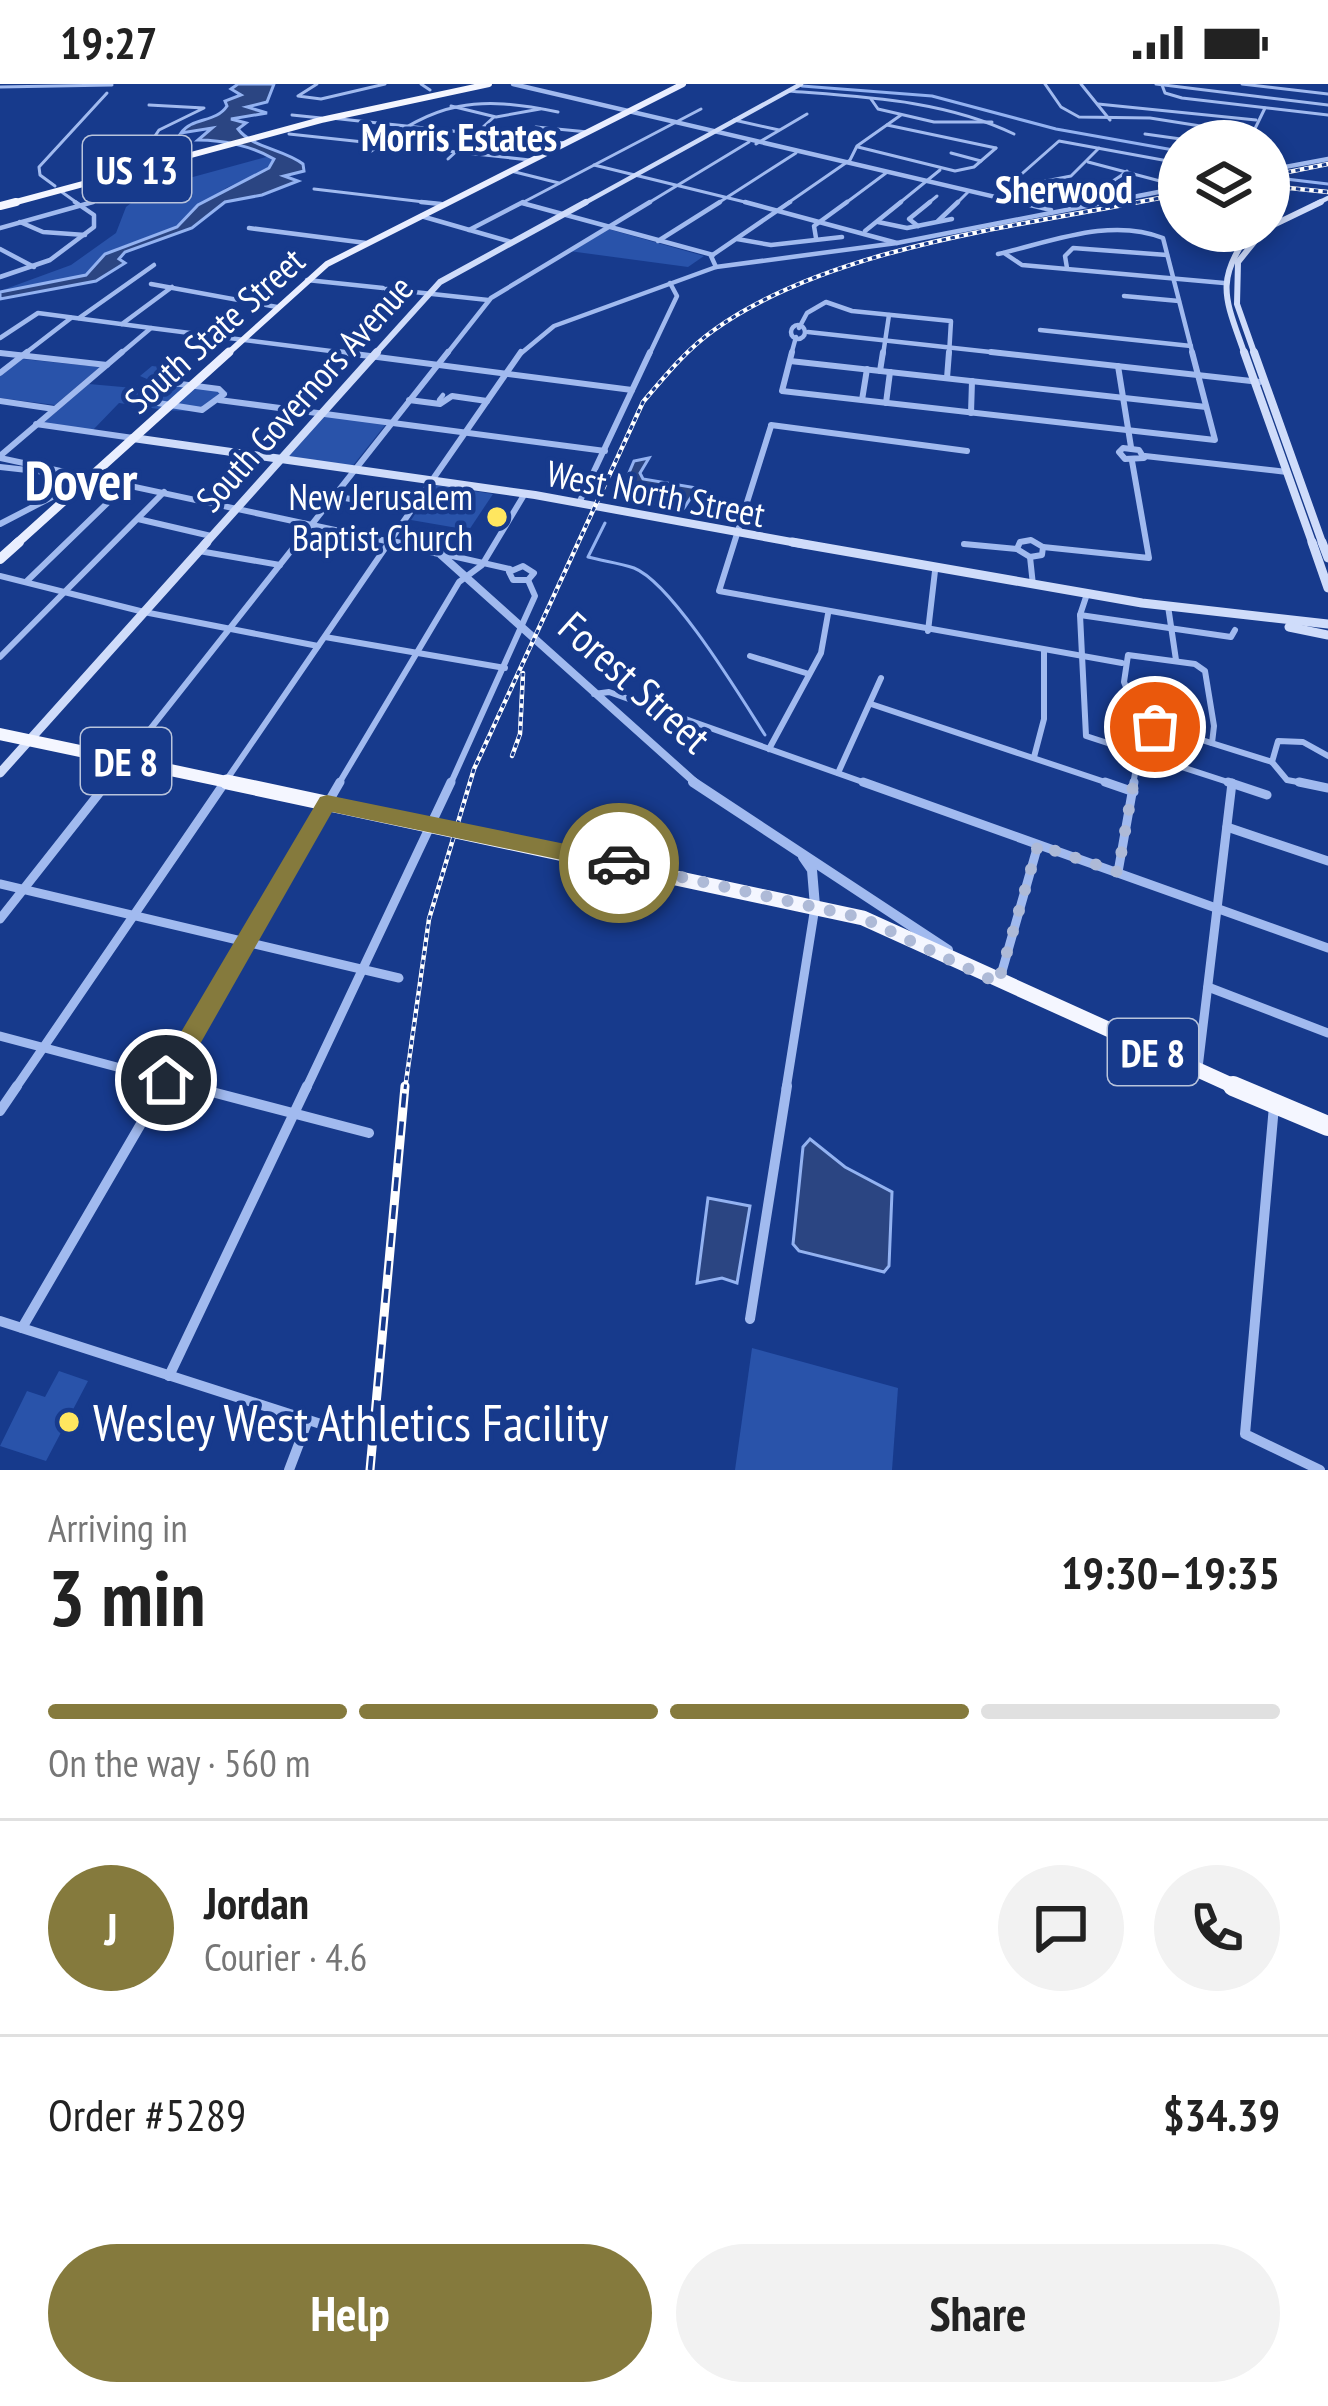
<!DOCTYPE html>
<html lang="en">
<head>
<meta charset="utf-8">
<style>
  body { margin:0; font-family:"PT Sans Narrow",sans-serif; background:#f2f2f2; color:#222; height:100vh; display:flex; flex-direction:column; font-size:45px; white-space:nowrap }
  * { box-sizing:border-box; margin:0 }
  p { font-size:39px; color:#767676 }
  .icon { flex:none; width:66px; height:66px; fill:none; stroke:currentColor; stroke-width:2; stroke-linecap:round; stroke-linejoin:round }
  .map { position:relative; height:1386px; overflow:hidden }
  .panel { display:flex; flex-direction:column; background:#fff; flex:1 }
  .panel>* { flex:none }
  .controls { position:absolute; left:1158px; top:36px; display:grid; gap:24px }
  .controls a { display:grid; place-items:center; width:132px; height:132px; border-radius:50%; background:#fff; box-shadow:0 6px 18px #0003; font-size:60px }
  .pin { position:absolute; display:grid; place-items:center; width:102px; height:102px; color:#fff; margin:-51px; border:6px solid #fff; border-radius:50%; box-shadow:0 3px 12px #0007 }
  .courier { position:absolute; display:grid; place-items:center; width:120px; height:120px; margin:-60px; border:9px solid #857a3d; border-radius:50%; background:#fff; color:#222; box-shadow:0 3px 15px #0007 }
  .summary em { font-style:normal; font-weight:800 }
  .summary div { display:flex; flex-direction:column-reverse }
  .summary { display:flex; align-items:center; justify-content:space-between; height:204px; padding:0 48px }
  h1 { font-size:78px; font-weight:800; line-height:90px }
  .bar { display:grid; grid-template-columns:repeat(4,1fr); gap:18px 12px; align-content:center; height:144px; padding:0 48px }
  .bar i { height:15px; border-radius:9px; background:#e0e0e0 }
  .bar .on { background:#857a3d }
  .bar p { grid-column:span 4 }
  .line { display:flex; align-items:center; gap:30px; padding:0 48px; border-top:3px solid #e0e0e0 }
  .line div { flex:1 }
  .round { display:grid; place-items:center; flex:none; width:126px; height:126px; border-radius:63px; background:#f2f2f2 }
  .cta { display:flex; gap:24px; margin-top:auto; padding:24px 48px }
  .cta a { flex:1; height:138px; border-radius:72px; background:#857a3d; color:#fff; font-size:48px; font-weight:800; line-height:138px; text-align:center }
  .cta a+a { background:#f2f2f2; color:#222 }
  .status { display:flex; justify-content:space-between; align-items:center; height:84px; padding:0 60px; background:#fff; direction:ltr }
  .status svg { height:33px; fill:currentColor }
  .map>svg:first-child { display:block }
  .green { fill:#2953aa }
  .water { fill:#2b4582; stroke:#93b2f1; stroke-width:3 }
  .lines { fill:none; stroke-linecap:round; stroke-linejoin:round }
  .stream { stroke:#93b2f1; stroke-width:3 }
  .pedestrian { stroke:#a1baef; stroke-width:4.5 }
  .minor-far4 { stroke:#a1baef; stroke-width:3 }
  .minor-far3 { stroke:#a1baef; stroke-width:4.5 }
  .minor-far2 { stroke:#a1baef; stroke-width:6 }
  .minor-far1 { stroke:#a1baef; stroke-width:9 }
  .minor { stroke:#a1baef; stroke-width:10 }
  .tertiary-far3 { stroke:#a1baef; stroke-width:4.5 }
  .tertiary-far2 { stroke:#a1baef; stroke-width:6 }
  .tertiary-far1 { stroke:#a1baef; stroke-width:8 }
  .tertiary { stroke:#a1baef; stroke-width:10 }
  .secondary-far3 { stroke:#cfdcfa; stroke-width:4.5 }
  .secondary-far2 { stroke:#cfdcfa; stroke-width:6 }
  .secondary-far1 { stroke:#cfdcfa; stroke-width:8 }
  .secondary { stroke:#cfdcfa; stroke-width:9 }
  .primary-far2 { stroke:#e9eeff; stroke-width:6 }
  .primary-far1 { stroke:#e9eeff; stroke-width:9 }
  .primary { stroke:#e9eeff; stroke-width:10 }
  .trunk-far4 { stroke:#f4f6ff; stroke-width:6 }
  .trunk-far3 { stroke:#f4f6ff; stroke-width:8 }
  .trunk-far2 { stroke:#f4f6ff; stroke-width:12 }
  .trunk-far1 { stroke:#f4f6ff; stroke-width:15 }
  .trunk { stroke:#f4f6ff; stroke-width:20 }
  .rail-far1-casing { stroke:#fff; stroke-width:4.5 }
  .rail-casing { stroke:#fff; stroke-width:9 }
  .rail-far1 { stroke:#173a8c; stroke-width:3; stroke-dasharray:4.5; stroke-linecap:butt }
  .rail { stroke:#173a8c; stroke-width:4.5; stroke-dasharray:14; stroke-linecap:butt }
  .route { fill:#857a3d }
  .done { stroke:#aebad7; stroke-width:12; stroke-dasharray:0 21.6 }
  .poi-dot { fill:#ffe65f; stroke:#173a8c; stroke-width:4.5 }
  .labels { text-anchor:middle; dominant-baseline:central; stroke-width:9; stroke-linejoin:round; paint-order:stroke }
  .far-street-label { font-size:36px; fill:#fff; stroke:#173a8c }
  .far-poi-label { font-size:36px; fill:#fff; stroke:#173a8c; text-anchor:end }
  .far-neighbourhood-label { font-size:39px; font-weight:bold; fill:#fff; stroke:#173a8c }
  .shield { fill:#173a8c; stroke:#b9c4dc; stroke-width:3 }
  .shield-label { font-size:39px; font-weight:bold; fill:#fff }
  .street-label { font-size:42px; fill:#fff; stroke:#173a8c }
  .near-poi-label { font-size:51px; fill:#fff; stroke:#173a8c; text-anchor:start }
  .far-town-label { font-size:54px; font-weight:bold; fill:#fff; stroke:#173a8c }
</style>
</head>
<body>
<div class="status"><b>19:27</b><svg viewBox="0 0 49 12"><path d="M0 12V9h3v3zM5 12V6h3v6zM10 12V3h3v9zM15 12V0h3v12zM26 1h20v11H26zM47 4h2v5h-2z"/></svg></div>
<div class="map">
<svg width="1328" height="1386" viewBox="0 0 1328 1386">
  <rect width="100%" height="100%" fill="#173a8c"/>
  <g class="green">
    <polygon points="270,72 277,74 270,84 226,104 183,141 117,164 90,190 0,207 71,181 116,149 126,123 149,105"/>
    <polygon points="608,145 704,172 688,183 569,167"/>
    <polygon points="22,275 100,283 55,321 0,314 0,292"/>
    <path d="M 152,282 L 186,286 L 176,297 L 228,308 C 204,339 153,323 119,319 L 92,347 L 43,339 L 89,300 L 145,305 L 154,298 L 140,292 Z"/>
    <polygon points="323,332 386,340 351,384 286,374"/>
    <polygon points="435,401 493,410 469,446 411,436"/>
    <polygon points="752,1264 898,1304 892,1386 735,1386"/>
    <polygon points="59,1287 88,1297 46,1377 0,1362 27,1307 45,1313"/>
  </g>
  <g class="water">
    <path d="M 238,0 L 274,0 L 267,18 L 247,23 L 267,29 L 231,35 L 246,39 L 238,45 C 252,64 284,65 303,80 L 304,87 L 284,92 L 298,97 L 262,111 L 225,118 L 192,144 L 125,168 L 119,175 L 125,179 L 96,197 L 0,215 L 0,208 L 86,191 L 105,170 L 177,143 L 198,121 L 269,84 L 274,75 C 252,62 223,56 198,56 L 212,44 L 181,49 C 192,33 216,39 227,22 L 225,17 L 241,11 L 231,5 Z"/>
    <polygon points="649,374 640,389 643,395 697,404 684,424 646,418 622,405 634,377"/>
    <polygon points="810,1055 845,1083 892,1108 889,1182 884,1188 799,1167 793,1160 803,1063"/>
    <polygon points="708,1114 750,1122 737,1199 722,1194 697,1199"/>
  </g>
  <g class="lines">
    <g class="stream">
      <polyline points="802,2 932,12 1056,45 1179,67"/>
      <polyline points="1269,93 1328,100"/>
      <path d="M 605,439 L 588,473 C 603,477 620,479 634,484 C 672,499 740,612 765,651"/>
    </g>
    <polyline class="pedestrian" points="439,316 443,311"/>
    <g class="minor-far4">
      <polyline points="317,0 298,12 321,15 385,0"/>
      <polyline points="421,0 430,6"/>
      <polyline points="1045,0 1061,23 1079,33 1150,34 1251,50"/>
      <polyline points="1081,0 1110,36"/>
      <polyline points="1156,0 1328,21"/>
      <polyline points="1242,0 1328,10"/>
      <polyline points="1162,1 1165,9 1182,14 1328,31"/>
      <polyline points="0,3 112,1"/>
      <path d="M 788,7 C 865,13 944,16 1014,50"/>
      <polyline points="871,15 878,25 934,38 992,38"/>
      <polyline points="1098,20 1256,36"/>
      <polyline points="149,21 204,24 159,46 143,70 149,79"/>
      <polyline points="451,22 496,33 540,25"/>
      <polyline points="292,31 321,34"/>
      <polyline points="331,34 565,59"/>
      <polyline points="734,36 779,46"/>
      <polyline points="887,41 996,64"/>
      <polyline points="536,43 588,48"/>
      <polyline points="289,50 530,76"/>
      <polyline points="1145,50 1195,57"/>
      <polyline points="1249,57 1265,24"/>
      <polyline points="756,60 807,30"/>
      <polyline points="858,63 955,87 974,83 996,64"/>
      <path d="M 370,68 C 436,17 477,11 558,28"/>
      <polyline points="951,69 981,77"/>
      <polyline points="448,75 494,33"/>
      <polyline points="1088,78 1179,102"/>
      <polyline points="594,81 757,121"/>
      <polyline points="511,87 559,99"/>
      <path d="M 1127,87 C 1092,116 1055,117 1016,95 L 1059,57 L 1179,79"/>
      <polyline points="55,102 40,91 39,83 107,9"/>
      <polyline points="314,105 441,120"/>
      <polyline points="59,106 80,121"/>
      <polyline points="998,114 1010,104 1071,92 1099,64"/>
      <polyline points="522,119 528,121"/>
      <polyline points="82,121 99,116"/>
      <polyline points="518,121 701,25"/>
      <polyline points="645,121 749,58"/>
      <polyline points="715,121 796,69"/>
      <polyline points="785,121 850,76 857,62 901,31"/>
      <polyline points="843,121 886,89"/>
      <polyline points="897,121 940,86"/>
      <polyline points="926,121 937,112"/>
      <polyline points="955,121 969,107"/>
    </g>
    <g class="minor-far3">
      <polyline points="421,118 441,120"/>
      <polyline points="745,118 897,159"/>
      <polyline points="522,119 713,171"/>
      <polyline points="421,132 511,158"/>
      <polyline points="938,137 958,118"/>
      <polyline points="20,138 43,148 85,151"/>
      <polyline points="878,138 907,144 952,135"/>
      <polyline points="918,142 909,135 930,118"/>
      <polyline points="0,144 93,118"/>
      <polyline points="249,144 366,159"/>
      <polyline points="469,146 523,118"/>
      <polyline points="865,147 901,118"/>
      <polyline points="816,154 814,142 847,118"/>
      <polyline points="737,155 771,161 842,153"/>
      <polyline points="658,157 720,118"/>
      <polyline points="0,165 34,183"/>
      <polyline points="1004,169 1022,181 1224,199"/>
      <path d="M 998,170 C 1051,158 1110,133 1163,154 L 1193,271"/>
      <polyline points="716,183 711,172 790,118"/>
      <polyline points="1067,184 1065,172 1073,164 1167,171"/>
      <polyline points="0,193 50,176 94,143 94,131 75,118"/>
      <polyline points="307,196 383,204"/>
      <polyline points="151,200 277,223"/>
      <polyline points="386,205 488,216"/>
      <polyline points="1124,212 1179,217"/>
      <polyline points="79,234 154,181"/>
      <polyline points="122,240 172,203"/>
      <circle cx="798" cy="248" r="7"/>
      <polyline points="799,244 807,229 826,218 852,227 951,237 949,271"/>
      <polyline points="1040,246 1191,262"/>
      <polyline points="808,248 1018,271"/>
      <polyline points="0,254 38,229 151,244"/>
      <polyline points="23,271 71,234"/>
      <polyline points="446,271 491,214 650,118"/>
      <polyline points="791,271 796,253"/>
      <polyline points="883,271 889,231"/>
    </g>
    <g class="minor-far2">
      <polyline points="792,268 782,307 1215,356 1192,268"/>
      <polyline points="991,268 1260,298"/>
      <polyline points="790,277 1206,323"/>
      <polyline points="1118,282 1131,363"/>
      <polyline points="880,287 883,268"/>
      <polyline points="0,289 27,268"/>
      <polyline points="947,294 949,268"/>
      <polygon points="165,298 219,305 224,310 202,326 139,316 154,301"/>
      <polyline points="219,316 605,367"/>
      <polyline points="409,316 440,320 452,312 487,317"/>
      <polyline points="862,316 867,285"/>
      <polyline points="886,319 890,288"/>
      <polyline points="971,329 972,297"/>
      <polyline points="771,341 967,367"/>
      <polyline points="771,342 719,507 1122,579"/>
      <polygon points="1123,364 1139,366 1144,374 1125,375 1119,368"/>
      <polyline points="1145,372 1287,388"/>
      <polyline points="334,412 411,426"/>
      <polyline points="138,435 211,452"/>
      <polyline points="0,440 79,399"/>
      <polygon points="1031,456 1043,463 1042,471 1030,473 1017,465 1020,458"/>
      <polyline points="964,460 1017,465"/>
      <polyline points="1043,463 1149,474 1132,377"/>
      <polyline points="199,467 280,481"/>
      <polyline points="439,469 510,485"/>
      <polyline points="1030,473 1033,501"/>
      <polygon points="523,482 534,489 528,496 513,496 509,488"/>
      <polyline points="0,492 144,528 318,562"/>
      <polyline points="27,497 127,400"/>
      <polyline points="1087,510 1080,531 1086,652 1237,701"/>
      <polyline points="1168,522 1176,576"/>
      <polyline points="1080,531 1231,553 1235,546"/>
      <polyline points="928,547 935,487"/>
      <polyline points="325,553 505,584"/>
      <polyline points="750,572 809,590"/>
      <polyline points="0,573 164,408"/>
      <polyline points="594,610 609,608 871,701"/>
      <polyline points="871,620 1114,701"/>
      <polyline points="1143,644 1124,598 1128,571 1195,580 1205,587 1214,642 1212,659"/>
      <polyline points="1143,644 1173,647 1272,678"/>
      <polyline points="769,665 821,569 828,530"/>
      <polyline points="1034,673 1044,635 1044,566"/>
      <polyline points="838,689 881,594"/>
      <polyline points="106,701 448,268"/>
      <polyline points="223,701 390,457"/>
      <polyline points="338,701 459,498 482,481 524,411"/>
      <polyline points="450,701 535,512 528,496"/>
      <polyline points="1133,701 1143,644"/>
      <polyline points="1314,701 1287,696 1272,678 1278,657 1303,658 1328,672"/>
    </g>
    <g class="minor-far1">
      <polyline points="863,698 1328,864"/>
      <polyline points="1105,698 1134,708"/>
      <polyline points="1228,698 1267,711"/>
      <polyline points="1299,698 1328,704"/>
      <polyline points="1227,743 1328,777"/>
      <polyline points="1118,788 1134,698"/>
      <polyline points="0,800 399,894"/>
      <polyline points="0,835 108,698"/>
      <polyline points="999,898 1038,761"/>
      <polyline points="1208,903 1328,949"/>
      <polyline points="0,952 200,1005"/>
      <polyline points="1198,984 1232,699"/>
      <polyline points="15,1005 225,698"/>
      <polyline points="162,1005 340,698"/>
      <polyline points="306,1005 451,698"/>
      <polyline points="786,1005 815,823"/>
    </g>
    <g class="minor">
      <polyline points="189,1002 369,1049"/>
      <polyline points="1274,1022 1245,1350 1320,1386"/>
      <polyline points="0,1027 17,1002"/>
      <polyline points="750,1235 787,1002"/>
      <polyline points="0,1237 327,1342"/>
      <polyline points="22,1244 163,1002"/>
      <polyline points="169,1292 307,1002"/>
      <polyline points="289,1386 308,1336"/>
    </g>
    <g class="tertiary-far3">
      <polyline points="513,0 1051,126"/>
      <polyline points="1269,86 1328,75"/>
      <polyline points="0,269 20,271"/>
      <polyline points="119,271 151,244 362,271"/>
      <polyline points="519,271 554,242 716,183 897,159 1179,104"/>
      <polyline points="649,271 677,212 670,199"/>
    </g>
    <g class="tertiary-far2">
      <polyline points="339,268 632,306"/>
      <polyline points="0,269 107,281"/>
      <polyline points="0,317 54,325"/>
      <polyline points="36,340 133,354"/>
      <polyline points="0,372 122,268"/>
      <polyline points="0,374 405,461"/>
      <polyline points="0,383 90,393"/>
      <polyline points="579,419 650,268"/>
      <polyline points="390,457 521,268"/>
    </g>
    <polyline class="tertiary-far1" points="392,458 439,469 698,701"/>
    <g class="tertiary">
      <polyline points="693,698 948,866"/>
      <polyline points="803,773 812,786 815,822"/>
    </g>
    <g class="secondary-far3">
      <polyline points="581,121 801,0"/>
      <polyline points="1314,121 1328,114"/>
    </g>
    <g class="secondary-far2">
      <polyline points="1269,143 1321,118"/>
      <polyline points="374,271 440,198 586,118"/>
      <path d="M 1245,271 C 1226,216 1213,197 1251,147"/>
      <polyline points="1255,271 1237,220 1238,178 1263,147"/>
    </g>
    <g class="secondary-far1">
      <polyline points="1244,268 1313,461"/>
      <polyline points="1254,268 1323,461"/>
      <polyline points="133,354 535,411 808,461"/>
      <polyline points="204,461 377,268"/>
    </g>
    <g class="secondary">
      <polyline points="792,458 1142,519 1328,540"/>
      <polyline points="1312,458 1328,504"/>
      <polyline points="1322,458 1328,474"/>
      <polyline points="1289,543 1328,551"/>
      <polyline points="0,689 207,458"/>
    </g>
    <polyline class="primary-far2" points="226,271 327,180 683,0"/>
    <polyline class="primary-far1" points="15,461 229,268"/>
    <polyline class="primary" points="0,475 19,458"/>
    <polyline class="trunk-far4" points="5,121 321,36 489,0"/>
    <polyline class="trunk-far3" points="0,122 16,118"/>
    <polyline class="trunk-far2" points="0,650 241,701"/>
    <polyline class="trunk-far1" points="227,698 863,834 1240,1005"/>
    <polyline class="trunk" points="1233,1002 1328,1042"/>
    <defs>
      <g id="rail-far1">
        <polyline points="1269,92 1328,80"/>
        <polyline points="1269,102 1328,108"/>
        <polyline points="512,672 520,650 523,589"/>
        <path d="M 405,1005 L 429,835 L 474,685 L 643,318 C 665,292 686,266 714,246 C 836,159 1034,141 1179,110"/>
      </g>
      <polyline id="rail" points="370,1386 405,1002"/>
    </defs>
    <use href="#rail-far1" class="rail-far1-casing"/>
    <use href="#rail" class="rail-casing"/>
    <use href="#rail-far1" class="rail-far1"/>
    <use href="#rail" class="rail"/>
  </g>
  <polygon class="route" points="327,711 619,771 630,779 619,788 332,728 175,1004 158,1004 154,996 158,987 320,713"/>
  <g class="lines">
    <polyline class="done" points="619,779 863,834 998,899 1038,761 1118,788 1143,644 1155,643"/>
  </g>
  <g class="poi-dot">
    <circle cx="497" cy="433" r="12"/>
    <circle cx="69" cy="1338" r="12"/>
  </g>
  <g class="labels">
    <g class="far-street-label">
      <text transform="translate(214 246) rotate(-42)">South State Street</text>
      <text transform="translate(304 309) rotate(-48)">South Governors Avenue</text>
      <text transform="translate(656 409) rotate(11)">West North Street</text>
    </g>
    <g class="far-poi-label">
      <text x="473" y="412">New Jerusalem<tspan x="473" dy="41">Baptist Church</tspan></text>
    </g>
    <g class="far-neighbourhood-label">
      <text x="459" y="52">Morris Estates</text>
      <text x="1064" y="104">Sherwood</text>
    </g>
    <g class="shield">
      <rect x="83" y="52" width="108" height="66" rx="9"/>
      <rect x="81" y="644" width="90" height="66" rx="9"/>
      <rect x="1108" y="935" width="90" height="66" rx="9"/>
    </g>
    <g class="shield-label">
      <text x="137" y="85">US 13</text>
      <text x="126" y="677">DE 8</text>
      <text x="1153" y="968">DE 8</text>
    </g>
    <g class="street-label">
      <text transform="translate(635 598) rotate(42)">Forest Street</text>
    </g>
    <g class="near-poi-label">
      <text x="93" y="1338">Wesley West Athletics Facility</text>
    </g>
    <g class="far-town-label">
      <text x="81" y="396">Dover</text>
    </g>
  </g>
</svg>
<div class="controls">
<a><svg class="icon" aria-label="layers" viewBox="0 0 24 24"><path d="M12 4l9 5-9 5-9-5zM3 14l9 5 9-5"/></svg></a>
</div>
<div class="pin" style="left:1155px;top:643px;background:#ea580c"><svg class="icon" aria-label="bag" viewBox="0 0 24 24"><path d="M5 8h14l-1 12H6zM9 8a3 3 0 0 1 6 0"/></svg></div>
<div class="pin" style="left:166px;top:996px;background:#1f2937"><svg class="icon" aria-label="home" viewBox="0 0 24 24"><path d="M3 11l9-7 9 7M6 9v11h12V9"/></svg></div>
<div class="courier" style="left:619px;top:779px"><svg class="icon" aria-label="car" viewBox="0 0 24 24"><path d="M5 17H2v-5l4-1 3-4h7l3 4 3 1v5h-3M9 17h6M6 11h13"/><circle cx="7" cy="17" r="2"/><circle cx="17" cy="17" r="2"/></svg></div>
</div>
<section class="panel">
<div class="summary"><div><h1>3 min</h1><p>Arriving in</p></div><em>19:30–19:35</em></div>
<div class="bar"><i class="on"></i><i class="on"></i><i class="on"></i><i></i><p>On the way · 560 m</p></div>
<div class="line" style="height:216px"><b class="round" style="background:#857a3d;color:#fff">J</b><div><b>Jordan</b><p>Courier · 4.6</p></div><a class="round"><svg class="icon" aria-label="chat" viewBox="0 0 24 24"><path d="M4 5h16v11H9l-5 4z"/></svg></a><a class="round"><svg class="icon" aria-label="phone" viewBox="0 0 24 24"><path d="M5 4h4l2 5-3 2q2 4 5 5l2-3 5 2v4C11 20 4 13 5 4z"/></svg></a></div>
<div class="line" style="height:156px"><div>Order #5289</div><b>$34.39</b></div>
<div class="cta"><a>Help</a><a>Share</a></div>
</section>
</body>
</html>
